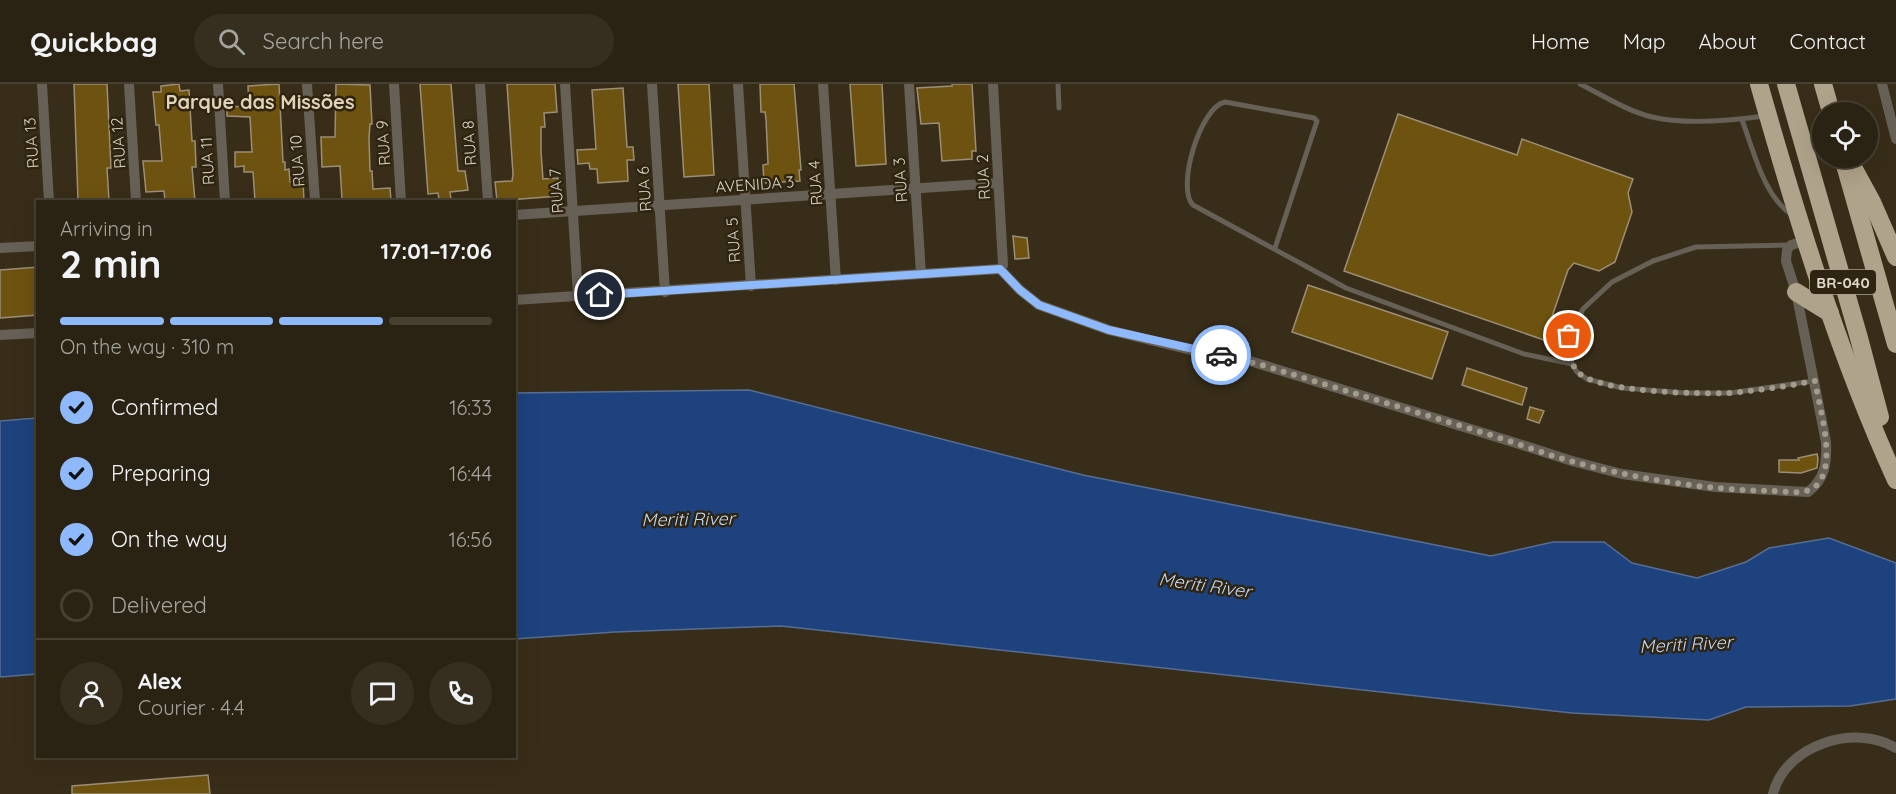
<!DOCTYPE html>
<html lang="en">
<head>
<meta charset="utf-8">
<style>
  body { margin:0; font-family:Quicksand,sans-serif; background:#362f20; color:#f1f3f6; height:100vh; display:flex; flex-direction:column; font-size:22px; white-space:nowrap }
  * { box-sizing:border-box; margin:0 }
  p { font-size:20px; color:#a5a49f }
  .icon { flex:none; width:33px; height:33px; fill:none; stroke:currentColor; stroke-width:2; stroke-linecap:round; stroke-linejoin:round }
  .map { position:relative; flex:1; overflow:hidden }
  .sheet { position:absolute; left:36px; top:116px; width:480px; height:558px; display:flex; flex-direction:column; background:#2a2212; border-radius:0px; box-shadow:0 6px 24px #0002,0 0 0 2px #463f32 }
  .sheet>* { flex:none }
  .fabs { position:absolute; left:1812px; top:18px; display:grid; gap:12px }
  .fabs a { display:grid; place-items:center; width:66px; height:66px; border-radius:50%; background:#2a2212; box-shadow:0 6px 24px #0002,0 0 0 2px #463f32; font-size:30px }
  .pin { position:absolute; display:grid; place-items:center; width:51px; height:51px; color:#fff; margin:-26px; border:3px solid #fff; border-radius:50%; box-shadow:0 2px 6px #0007 }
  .courier { position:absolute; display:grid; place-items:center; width:60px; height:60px; margin:-30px; border:4px solid #8eb9fc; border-radius:50%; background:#fff; color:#222; box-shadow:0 2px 8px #0007 }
  .head em { font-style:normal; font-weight:700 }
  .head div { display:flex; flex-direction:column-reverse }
  .head { display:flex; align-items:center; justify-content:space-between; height:102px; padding:0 24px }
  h1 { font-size:39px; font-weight:700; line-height:45px }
  .bar { display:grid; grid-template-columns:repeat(4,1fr); gap:9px 6px; align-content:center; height:72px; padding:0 24px }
  .bar i { height:8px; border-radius:4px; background:#463f32 }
  .bar .on { background:#8eb9fc }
  .bar p { grid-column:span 4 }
  .line { display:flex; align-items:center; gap:15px; padding:0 24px; border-top:2px solid #463f32 }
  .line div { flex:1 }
  .round { display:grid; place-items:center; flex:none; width:63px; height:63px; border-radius:32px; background:#362f20 }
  ol { padding:0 24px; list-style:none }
  li { display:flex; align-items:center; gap:18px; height:66px }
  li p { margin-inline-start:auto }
  li .icon { padding:6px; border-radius:50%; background:#8eb9fc; color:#111; stroke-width:4 }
  li:last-child { color:#a5a49f }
  li i { width:33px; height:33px; border:3px solid #463f32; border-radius:50% }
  header { display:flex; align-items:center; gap:36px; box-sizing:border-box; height:84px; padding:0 30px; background:#2a2212; border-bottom:2px solid #463f32 }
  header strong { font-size:28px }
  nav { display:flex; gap:33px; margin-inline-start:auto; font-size:21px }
  .search { width:420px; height:54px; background:#362f20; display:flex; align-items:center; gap:15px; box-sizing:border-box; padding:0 21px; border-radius:33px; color:#a5a49f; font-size:22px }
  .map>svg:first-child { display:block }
  .water { fill:#1d427d; stroke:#576e94; stroke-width:1.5 }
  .building { fill:#6e5210; stroke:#9b8f77; stroke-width:1.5 }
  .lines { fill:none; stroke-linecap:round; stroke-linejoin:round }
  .lane { stroke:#666056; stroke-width:5 }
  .street { stroke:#666056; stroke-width:10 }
  .highway { stroke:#b0a38b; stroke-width:18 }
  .done { stroke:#a39b8b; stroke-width:6; stroke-dasharray:0 10.8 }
  .route { stroke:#8eb9fc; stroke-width:8 }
  .labels { text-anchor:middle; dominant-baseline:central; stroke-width:5; stroke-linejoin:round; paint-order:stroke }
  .shield { fill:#2e240f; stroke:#a8a191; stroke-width:1.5 }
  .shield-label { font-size:15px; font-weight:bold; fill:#ddd6c9 }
  .street-label { font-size:16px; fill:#ddd6c9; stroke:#2e240f }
  .water-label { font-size:18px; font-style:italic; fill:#c2d9fd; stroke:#2e240f }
  .quarter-label { font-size:20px; font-weight:bold; fill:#e1d3ba; stroke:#2e240f }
</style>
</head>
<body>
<header>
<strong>Quickbag</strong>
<div class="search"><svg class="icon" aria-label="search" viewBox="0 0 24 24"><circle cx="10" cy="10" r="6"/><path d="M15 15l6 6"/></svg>Search here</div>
<nav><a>Home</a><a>Map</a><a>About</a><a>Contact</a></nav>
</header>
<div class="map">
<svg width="1896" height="710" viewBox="0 0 1896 710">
  <rect width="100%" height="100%" fill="#382d18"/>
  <g class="water">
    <polygon points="749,306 1083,391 1491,472 1553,458 1604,458 1632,479 1697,494 1746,478 1769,464 1829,454 1896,479 1896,615 1850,622 1746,623 1709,636 1572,629 781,542 615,548 515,555 515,309"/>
    <polygon points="37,334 37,590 0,593 0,337"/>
  </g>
  <g class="building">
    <polygon points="74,0 107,0 111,84 107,84 109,117 78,117"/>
    <polygon points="179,0 180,7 189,6 192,57 195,57 196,83 192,83 195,117 165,117 164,107 146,108 143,77 162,77 159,41 156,41 153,8 161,8 161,2"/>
    <polygon points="279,0 283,78 285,78 285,86 289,85 290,98 303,97 304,117 255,117 253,88 244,88 244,82 235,83 235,68 252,68 250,33 227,32 227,23 249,22 248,2"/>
    <polygon points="336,0 370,1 372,40 370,40 369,54 370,87 372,87 373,105 390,104 391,117 342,116 340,82 322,83 321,53 335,53"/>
    <polygon points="420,0 451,0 458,87 465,87 468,106 450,108 451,115 439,115 438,109 428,110"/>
    <polygon points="507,0 555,0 557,28 544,29 545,43 541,43 541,68 543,95 558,94 559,112 497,117 495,98 512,97 513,90"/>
    <polygon points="678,0 709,0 714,91 684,93"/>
    <polygon points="760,0 794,0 801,86 799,86 800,97 764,99 763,81 768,80 766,35 765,28 761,28"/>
    <polygon points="850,0 882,0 886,80 856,82"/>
    <polygon points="952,0 972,0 976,67 972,67 972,75 942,77 939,39 921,40 917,4 952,2"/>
    <polygon points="623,4 627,63 633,63 634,76 627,76 628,97 598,99 597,85 590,85 589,79 578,80 577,66 596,65 592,6"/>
    <polygon points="1398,30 1517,71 1522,55 1633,95 1628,109 1632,128 1615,178 1599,187 1574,179 1568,186 1544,256 1344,187"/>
    <polygon points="1013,152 1027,154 1029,174 1015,175"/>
    <polygon points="38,183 38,231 0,234 0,186"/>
    <polygon points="1308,201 1448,248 1432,295 1292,248"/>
    <polygon points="1467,284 1527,304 1522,321 1462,301"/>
    <polygon points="1530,323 1544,327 1539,339 1527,335"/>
    <polygon points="1817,370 1818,375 1817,384 1801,389 1779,388 1779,376 1799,376 1798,374"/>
    <polygon points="208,691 210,710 72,710 72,702"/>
  </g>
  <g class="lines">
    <g class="lane">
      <polyline points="1058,0 1059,24"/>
      <path d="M 1580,0 C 1602,11 1627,27 1652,33 C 1687,41 1729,37 1764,32"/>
      <path d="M 1742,36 C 1754,67 1763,111 1792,131"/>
      <polyline points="1790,161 1696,163 1653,177 1612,198 1583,225 1569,252 1569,267 1572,280 1577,288 1587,295 1622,304 1686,309 1730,309 1813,297"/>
      <path d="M 1275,164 L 1317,37 L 1314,34 L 1225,18 C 1200,23 1176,104 1193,121 L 1346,204 L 1524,270 L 1572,280"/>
    </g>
    <g class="street">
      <polyline points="42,0 49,117"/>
      <polyline points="129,0 136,117"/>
      <polyline points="218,0 225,117"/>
      <polyline points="307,0 315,117"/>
      <polyline points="394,0 401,117"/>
      <polyline points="480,0 488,117"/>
      <polyline points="565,0 578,212"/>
      <polyline points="652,0 665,208"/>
      <polyline points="738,0 751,202"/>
      <polyline points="823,0 836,196"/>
      <polyline points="909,0 921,190"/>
      <polyline points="1882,0 1896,55"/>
      <polyline points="514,131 998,99"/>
      <polyline points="0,164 38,162"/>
      <path d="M 1000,185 L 1020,206 L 1039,221 L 1109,246 L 1191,266 L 1240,274 L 1516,359 L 1572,377 L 1622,390 L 1715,403 L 1808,408 C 1825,395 1827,379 1826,358 L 1796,208 L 1786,177 L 1787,166 L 1791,161 L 1805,157"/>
      <polyline points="514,216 1000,185 1003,181 993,0"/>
      <polyline points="0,251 38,249"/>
      <path d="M 1773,710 C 1785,661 1855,639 1896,664"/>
    </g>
    <g class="highway">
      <path d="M 1759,0 C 1797,134 1838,269 1896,396"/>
      <polyline points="1786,0 1859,254 1880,333"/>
      <polyline points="1823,0 1831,28"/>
      <polyline points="1843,74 1896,260"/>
      <polyline points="1854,85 1872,118 1896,173"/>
      <polyline points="1796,208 1830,229"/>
    </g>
  </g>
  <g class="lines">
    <path class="done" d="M 1221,271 L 1262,281 C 1336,304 1410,326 1484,349 C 1514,358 1544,370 1574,378 C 1638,395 1706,406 1772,407 C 1786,407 1805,412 1816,402 C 1838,381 1819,323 1815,297 C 1786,302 1757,307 1728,309 C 1699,310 1595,309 1577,287 C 1569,277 1569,264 1569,252"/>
    <polyline class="route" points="600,211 1000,185 1020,206 1039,221 1109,246 1221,271"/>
  </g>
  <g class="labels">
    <rect class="shield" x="1810" y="186" width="66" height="24" rx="4.5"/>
    <g class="shield-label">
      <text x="1843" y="198">BR-040</text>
    </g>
    <g class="street-label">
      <text transform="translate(31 59) rotate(-94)">RUA 13</text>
      <text transform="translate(118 59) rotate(-94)">RUA 12</text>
      <text transform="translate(383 59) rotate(-94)">RUA 9</text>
      <text transform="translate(469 59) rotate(-94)">RUA 8</text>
      <text transform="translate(207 77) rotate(-93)">RUA 11</text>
      <text transform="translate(297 77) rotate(-94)">RUA 10</text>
      <text transform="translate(983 93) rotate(-93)">RUA 2</text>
      <text transform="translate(900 96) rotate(-94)">RUA 3</text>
      <text transform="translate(815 99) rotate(-94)">RUA 4</text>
      <text transform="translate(755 100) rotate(-4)">AVENIDA 3</text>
      <text transform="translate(644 105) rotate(-94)">RUA 6</text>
      <text transform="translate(556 107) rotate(-94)">RUA 7</text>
      <text transform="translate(733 156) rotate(-94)">RUA 5</text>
    </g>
    <g class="water-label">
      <text transform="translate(688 435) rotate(-1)">Meriti River</text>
      <text transform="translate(1205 501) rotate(8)">Meriti River</text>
      <text transform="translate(1686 560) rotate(-3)">Meriti River</text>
    </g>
    <g class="quarter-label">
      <text x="260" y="17">Parque das Missões</text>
    </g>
  </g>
</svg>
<div class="fabs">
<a><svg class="icon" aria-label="locate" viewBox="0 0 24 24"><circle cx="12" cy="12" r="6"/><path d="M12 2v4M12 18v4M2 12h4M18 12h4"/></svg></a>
</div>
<div class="pin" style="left:1569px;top:252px;background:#ea580c"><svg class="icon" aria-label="bag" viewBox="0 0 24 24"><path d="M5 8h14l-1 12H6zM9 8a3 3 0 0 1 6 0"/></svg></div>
<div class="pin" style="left:600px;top:211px;background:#1f2937"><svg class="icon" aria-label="home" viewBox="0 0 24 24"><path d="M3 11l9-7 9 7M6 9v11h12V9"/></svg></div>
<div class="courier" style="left:1221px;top:271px"><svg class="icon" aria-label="car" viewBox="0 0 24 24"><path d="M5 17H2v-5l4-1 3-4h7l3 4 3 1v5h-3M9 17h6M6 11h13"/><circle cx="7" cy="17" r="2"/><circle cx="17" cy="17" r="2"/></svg></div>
<section class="sheet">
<div class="head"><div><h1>2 min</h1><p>Arriving in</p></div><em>17:01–17:06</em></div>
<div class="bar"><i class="on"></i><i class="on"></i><i class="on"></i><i></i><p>On the way · 310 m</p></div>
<ol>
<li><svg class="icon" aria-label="check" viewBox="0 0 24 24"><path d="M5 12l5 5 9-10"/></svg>Confirmed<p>16:33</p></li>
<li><svg class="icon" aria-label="check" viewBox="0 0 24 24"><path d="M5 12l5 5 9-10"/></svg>Preparing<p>16:44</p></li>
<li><svg class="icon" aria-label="check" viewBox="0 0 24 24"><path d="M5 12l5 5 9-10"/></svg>On the way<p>16:56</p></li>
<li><i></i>Delivered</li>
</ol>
<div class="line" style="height:108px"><a class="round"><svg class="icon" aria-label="person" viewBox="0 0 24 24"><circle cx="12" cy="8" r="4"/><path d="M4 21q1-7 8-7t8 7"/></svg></a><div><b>Alex</b><p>Courier · 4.4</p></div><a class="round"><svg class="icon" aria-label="chat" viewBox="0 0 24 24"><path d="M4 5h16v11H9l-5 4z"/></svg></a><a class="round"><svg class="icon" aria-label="phone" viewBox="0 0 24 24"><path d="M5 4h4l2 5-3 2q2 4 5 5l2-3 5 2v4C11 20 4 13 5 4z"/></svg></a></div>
</section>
</div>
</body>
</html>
